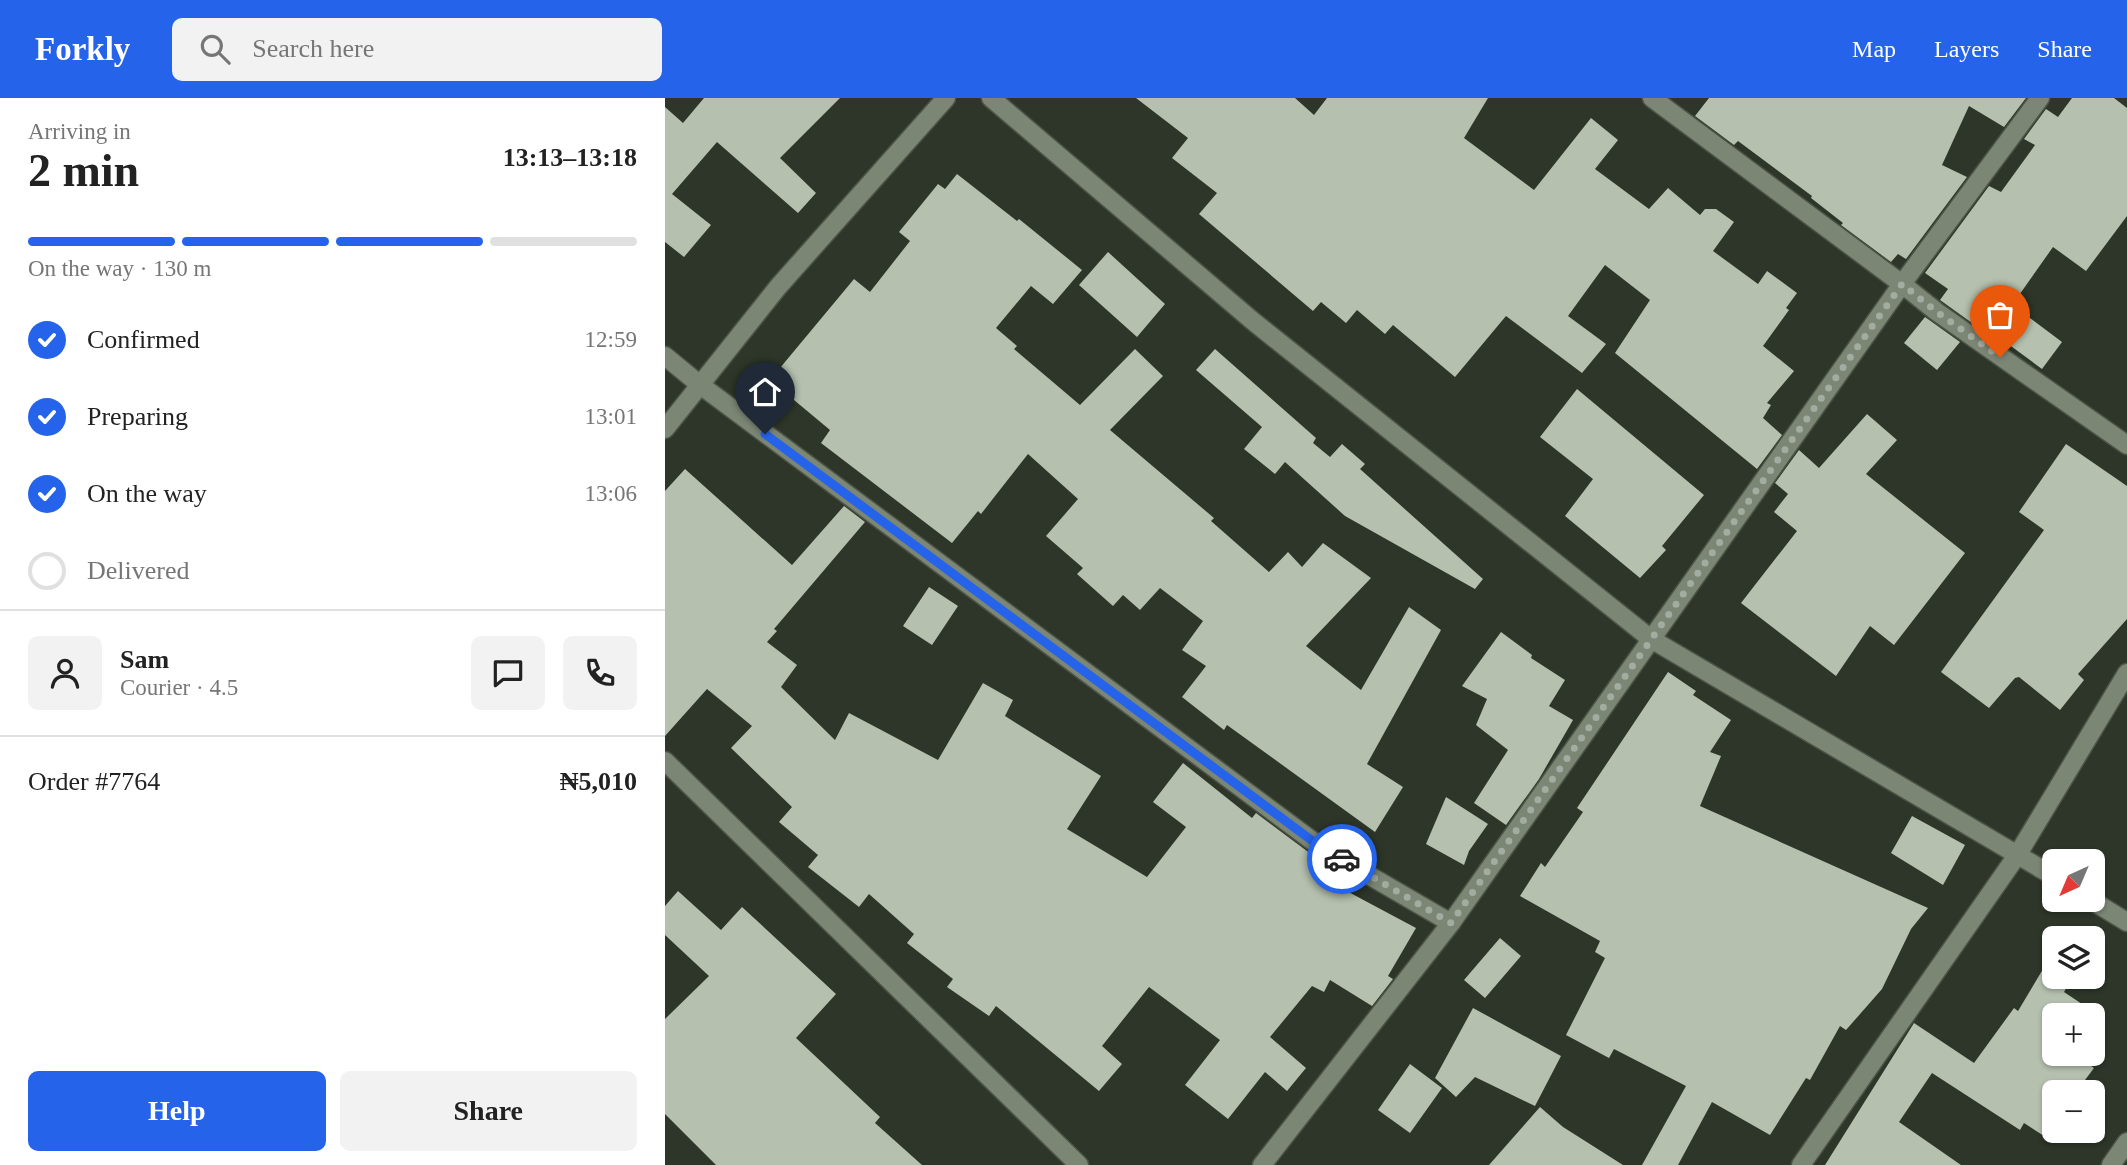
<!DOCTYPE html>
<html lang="en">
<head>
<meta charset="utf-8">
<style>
  body { margin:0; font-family:Georgia,serif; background:#f2f2f2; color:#222; height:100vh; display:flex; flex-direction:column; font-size:26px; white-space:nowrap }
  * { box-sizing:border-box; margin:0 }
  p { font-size:23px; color:#767676 }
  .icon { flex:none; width:38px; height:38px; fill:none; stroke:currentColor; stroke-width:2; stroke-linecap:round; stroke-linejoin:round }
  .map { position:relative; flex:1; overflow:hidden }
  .side { display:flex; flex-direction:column; background:#fff; width:665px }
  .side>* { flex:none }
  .needle { width:46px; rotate:224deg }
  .buttons { position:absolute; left:1377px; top:751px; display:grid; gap:14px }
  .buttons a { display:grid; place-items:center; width:63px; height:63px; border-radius:10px; background:#fff; box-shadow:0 2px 5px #0004; font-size:35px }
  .pin { position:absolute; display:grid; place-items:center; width:60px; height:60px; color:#fff; margin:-72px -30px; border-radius:50% 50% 50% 0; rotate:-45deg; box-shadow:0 0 7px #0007 }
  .pin .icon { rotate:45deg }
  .courier { position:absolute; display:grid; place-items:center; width:70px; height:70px; margin:-35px; border:5px solid #2563eb; border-radius:50%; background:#fff; color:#222; box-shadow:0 2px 9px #0007 }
  .headline em { font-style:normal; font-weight:700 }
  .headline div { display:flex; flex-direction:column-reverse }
  .headline { display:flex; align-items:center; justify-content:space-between; height:119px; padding:0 28px }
  h1 { font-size:46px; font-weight:700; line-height:52px }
  .bar { display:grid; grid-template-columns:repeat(4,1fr); gap:10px 7px; align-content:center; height:84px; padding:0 28px }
  .bar i { height:9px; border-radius:5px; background:#e0e0e0 }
  .bar .selected { background:#2563eb }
  .bar p { grid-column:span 4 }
  .line { display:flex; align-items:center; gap:18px; padding:0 28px; border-top:2px solid #e0e0e0 }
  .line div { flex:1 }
  .round { display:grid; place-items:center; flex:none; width:74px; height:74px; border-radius:10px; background:#f2f2f2 }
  ol { padding:0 28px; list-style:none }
  li { display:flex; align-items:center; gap:21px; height:77px }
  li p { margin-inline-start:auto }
  li .icon { padding:7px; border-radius:50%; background:#2563eb; color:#fff; stroke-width:4 }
  li:last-child { color:#767676 }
  li i { width:38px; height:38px; border:4px solid #e0e0e0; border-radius:50% }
  .button { display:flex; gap:14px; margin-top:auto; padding:14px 28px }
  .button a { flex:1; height:80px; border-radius:10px; background:#2563eb; color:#fff; font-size:28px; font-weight:700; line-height:80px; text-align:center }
  .button a+a { background:#f2f2f2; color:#222 }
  header { display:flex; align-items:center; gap:42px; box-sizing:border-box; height:98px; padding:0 35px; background:#2563eb; color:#fff }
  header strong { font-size:33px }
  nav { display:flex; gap:38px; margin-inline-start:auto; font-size:24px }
  .search { width:490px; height:63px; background:#f2f2f2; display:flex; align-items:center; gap:18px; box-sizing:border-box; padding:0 24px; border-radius:10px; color:#767676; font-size:26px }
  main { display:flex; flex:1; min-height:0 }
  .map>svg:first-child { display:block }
  .building { fill:#b5c0ae }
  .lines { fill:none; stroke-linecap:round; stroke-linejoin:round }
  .street-casing { stroke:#4c5346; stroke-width:21 }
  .secondary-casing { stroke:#4c5346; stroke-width:21 }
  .street { stroke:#7c8675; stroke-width:18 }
  .secondary { stroke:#7c8675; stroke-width:18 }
  .done { stroke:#a4aba0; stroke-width:7; stroke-dasharray:0 12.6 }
  .route { stroke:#2563eb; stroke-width:9 }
</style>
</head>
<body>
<header>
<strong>Forkly</strong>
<div class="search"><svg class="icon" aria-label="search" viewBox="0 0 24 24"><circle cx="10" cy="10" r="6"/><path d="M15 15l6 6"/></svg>Search here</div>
<nav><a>Map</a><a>Layers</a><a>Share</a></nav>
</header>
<main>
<section class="side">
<div class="headline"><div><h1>2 min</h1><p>Arriving in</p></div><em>13:13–13:18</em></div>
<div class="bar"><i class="selected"></i><i class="selected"></i><i class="selected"></i><i></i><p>On the way · 130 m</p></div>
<ol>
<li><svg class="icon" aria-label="check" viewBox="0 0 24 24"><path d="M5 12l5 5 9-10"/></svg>Confirmed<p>12:59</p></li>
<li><svg class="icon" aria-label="check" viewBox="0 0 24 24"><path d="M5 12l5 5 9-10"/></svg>Preparing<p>13:01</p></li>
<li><svg class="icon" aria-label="check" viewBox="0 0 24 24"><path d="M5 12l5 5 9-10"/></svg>On the way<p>13:06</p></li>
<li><i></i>Delivered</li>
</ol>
<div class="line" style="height:126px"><a class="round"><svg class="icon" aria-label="person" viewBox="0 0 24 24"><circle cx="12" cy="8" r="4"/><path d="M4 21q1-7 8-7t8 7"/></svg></a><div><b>Sam</b><p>Courier · 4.5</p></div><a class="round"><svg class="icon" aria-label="chat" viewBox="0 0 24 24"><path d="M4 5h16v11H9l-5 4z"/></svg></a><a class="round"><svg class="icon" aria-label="phone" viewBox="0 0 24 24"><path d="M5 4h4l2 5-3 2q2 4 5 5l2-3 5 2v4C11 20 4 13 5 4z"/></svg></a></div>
<div class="line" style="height:91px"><div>Order #7764</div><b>₦5,010</b></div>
<div class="button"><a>Help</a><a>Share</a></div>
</section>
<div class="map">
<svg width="1462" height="1067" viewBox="0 0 1462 1067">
  <rect width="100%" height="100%" fill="#2d3628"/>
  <g class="building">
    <polygon points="39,0 175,0 115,60 151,95 133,115 52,44 7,96 46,127 19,159 0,144 0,9 18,25"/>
    <polygon points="471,0 630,0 649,17 662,0 823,0 799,40 869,92 926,20 953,42 930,71 984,111 1003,90 1035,117 1040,111 1051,111 1069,124 1048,153 1093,186 1102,173 1132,195 1121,210 1124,212 1098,248 1129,273 1102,305 1106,307 1098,320 1117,337 1092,371 950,255 985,202 940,167 903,218 941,246 917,275 841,218 790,279 728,227 720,236 692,212 681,225 656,204 648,213 534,116 552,95 507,60 523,40"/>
    <polygon points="1044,0 1361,0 1339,29 1304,8 1277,67 1302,79 1241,161 1233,156 1226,164 1176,127 1178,125 1146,100 1147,98 1073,43 1069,47 1030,18"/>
    <polygon points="1407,0 1449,0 1462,10 1462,118 1421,173 1388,149 1352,200 1358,204 1353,211 1397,244 1377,271 1324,232 1321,235 1275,202 1283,191 1260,175 1324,88 1336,94 1370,47 1359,41 1381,11 1393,19"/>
    <polygon points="292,76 352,123 354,121 417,172 388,206 366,188 331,230 352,248 349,251 415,307 470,251 498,278 445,332 549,420 546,423 604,474 623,454 637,469 658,445 706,480 641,548 696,592 744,509 776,532 702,666 738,689 710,734 562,627 559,632 517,599 541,568 517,552 538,523 495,490 475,512 458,497 448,508 412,476 418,470 381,438 413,401 363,356 316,416 313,413 287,445 156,345 165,332 105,282 189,181 205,194 245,143 234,134 273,86 280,91"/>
    <polygon points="443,154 500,206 472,239 414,187"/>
    <polygon points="1260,219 1295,244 1272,272 1239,245"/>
    <polygon points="550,251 651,340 648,345 665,359 677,346 700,366 695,371 818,481 810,491 680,418 620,364 610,376 579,351 597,329 531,272"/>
    <polygon points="912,291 1039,397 997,448 1001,452 975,480 900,418 928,381 875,339"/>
    <polygon points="1202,316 1232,342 1201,376 1300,455 1229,547 1205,528 1171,578 1076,505 1132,433 1109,414 1123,396 1110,385 1134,352 1154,370"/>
    <polygon points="1401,346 1462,388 1462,521 1413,576 1419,582 1395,612 1354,579 1350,580 1324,610 1276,574 1379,432 1354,414"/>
    <polygon points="20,371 127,467 179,408 200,424 109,531 112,533 102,544 132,567 116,589 170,642 184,615 273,662 318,585 348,602 340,618 436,678 402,731 482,779 521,729 488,704 518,665 587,720 591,715 650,759 683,778 676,790 751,830 723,878 728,881 707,908 665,882 659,894 647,888 605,939 641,970 622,993 600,974 563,1021 520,987 555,942 484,889 437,948 457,966 434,993 331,908 324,918 282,889 288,881 242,845 249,836 204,796 194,809 143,769 153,757 114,724 127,709 66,650 87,628 42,591 0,638 0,393"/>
    <polygon points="264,489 293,508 267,547 238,528"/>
    <polygon points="836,534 867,557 866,560 900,582 884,608 908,622 874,681 841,727 809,705 843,652 811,627 822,601 797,588"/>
    <polygon points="1003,574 1031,593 1028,597 1066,622 1045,654 1056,658 1035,708 1263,810 1246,831 1217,891 1181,932 1175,928 1145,982 1141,980 1105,1037 1047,1004 1013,1067 977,1067 1021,988 949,951 944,960 901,937 940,860 930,854 935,843 855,798 876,765 880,769 918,714 912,710"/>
    <polygon points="781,699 823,726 804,753 799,767 761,746"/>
    <polygon points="1247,718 1300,747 1278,787 1226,755"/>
    <polygon points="13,793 56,832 77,809 171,896 131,940 215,1019 210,1025 257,1067 51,1067 0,1016 0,921 44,878 0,837 0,808"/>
    <polygon points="835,840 856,858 820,900 799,882"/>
    <polygon points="1390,851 1390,878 1408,878 1399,894 1420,908 1415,917 1390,917 1390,956 1410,956 1429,970 1411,994 1390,994 1390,1024 1379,1038 1359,1025 1355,1032 1267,975 1234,1024 1296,1067 1160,1067 1249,925 1309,965 1349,910 1353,913"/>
    <polygon points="808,910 896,958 870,1008 810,979 791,999 770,980"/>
    <polygon points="745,966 777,990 745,1035 713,1012"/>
    <polygon points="875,1009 898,1029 958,1067 824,1067"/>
  </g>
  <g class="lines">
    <defs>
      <g id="street">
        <polyline points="326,0 589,224 986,541 1390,779"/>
        <polyline points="987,0 1237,186 1272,214 1462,347"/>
        <polyline points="0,258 34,286 657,750 786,825"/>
        <polyline points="0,331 113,189 281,0"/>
        <polyline points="0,663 414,1067"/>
        <polyline points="1426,802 1462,824"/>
        <polyline points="1136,1067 1353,756 1462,575"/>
        <polyline points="1446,1067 1462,1044"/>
      </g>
      <polyline id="secondary" points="597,1067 786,825 1237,186 1375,0"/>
    </defs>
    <use href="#street" class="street-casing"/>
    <use href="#secondary" class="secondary-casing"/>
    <use href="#street" class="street"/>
    <use href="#secondary" class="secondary"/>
  </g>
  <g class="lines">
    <polyline class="done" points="677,761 786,825 1237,186 1272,214 1335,259"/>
    <polyline class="route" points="100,336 657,750 677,761"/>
  </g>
</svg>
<div class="buttons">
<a><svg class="needle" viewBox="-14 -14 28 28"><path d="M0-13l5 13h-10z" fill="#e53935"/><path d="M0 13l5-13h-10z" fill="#767676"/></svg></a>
<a><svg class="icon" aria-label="layers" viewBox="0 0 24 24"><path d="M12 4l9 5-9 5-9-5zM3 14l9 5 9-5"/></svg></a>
<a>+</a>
<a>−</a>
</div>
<div class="pin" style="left:1335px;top:259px;background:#ea580c"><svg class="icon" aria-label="bag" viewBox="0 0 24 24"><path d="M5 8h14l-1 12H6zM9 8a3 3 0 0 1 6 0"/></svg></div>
<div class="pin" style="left:100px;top:336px;background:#1f2937"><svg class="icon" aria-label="home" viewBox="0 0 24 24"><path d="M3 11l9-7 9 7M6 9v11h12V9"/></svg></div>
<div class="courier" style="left:677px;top:761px"><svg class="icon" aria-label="car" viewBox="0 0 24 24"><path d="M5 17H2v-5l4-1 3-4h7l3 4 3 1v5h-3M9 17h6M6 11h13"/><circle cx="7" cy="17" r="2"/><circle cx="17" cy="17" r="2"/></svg></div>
</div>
</main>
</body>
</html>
